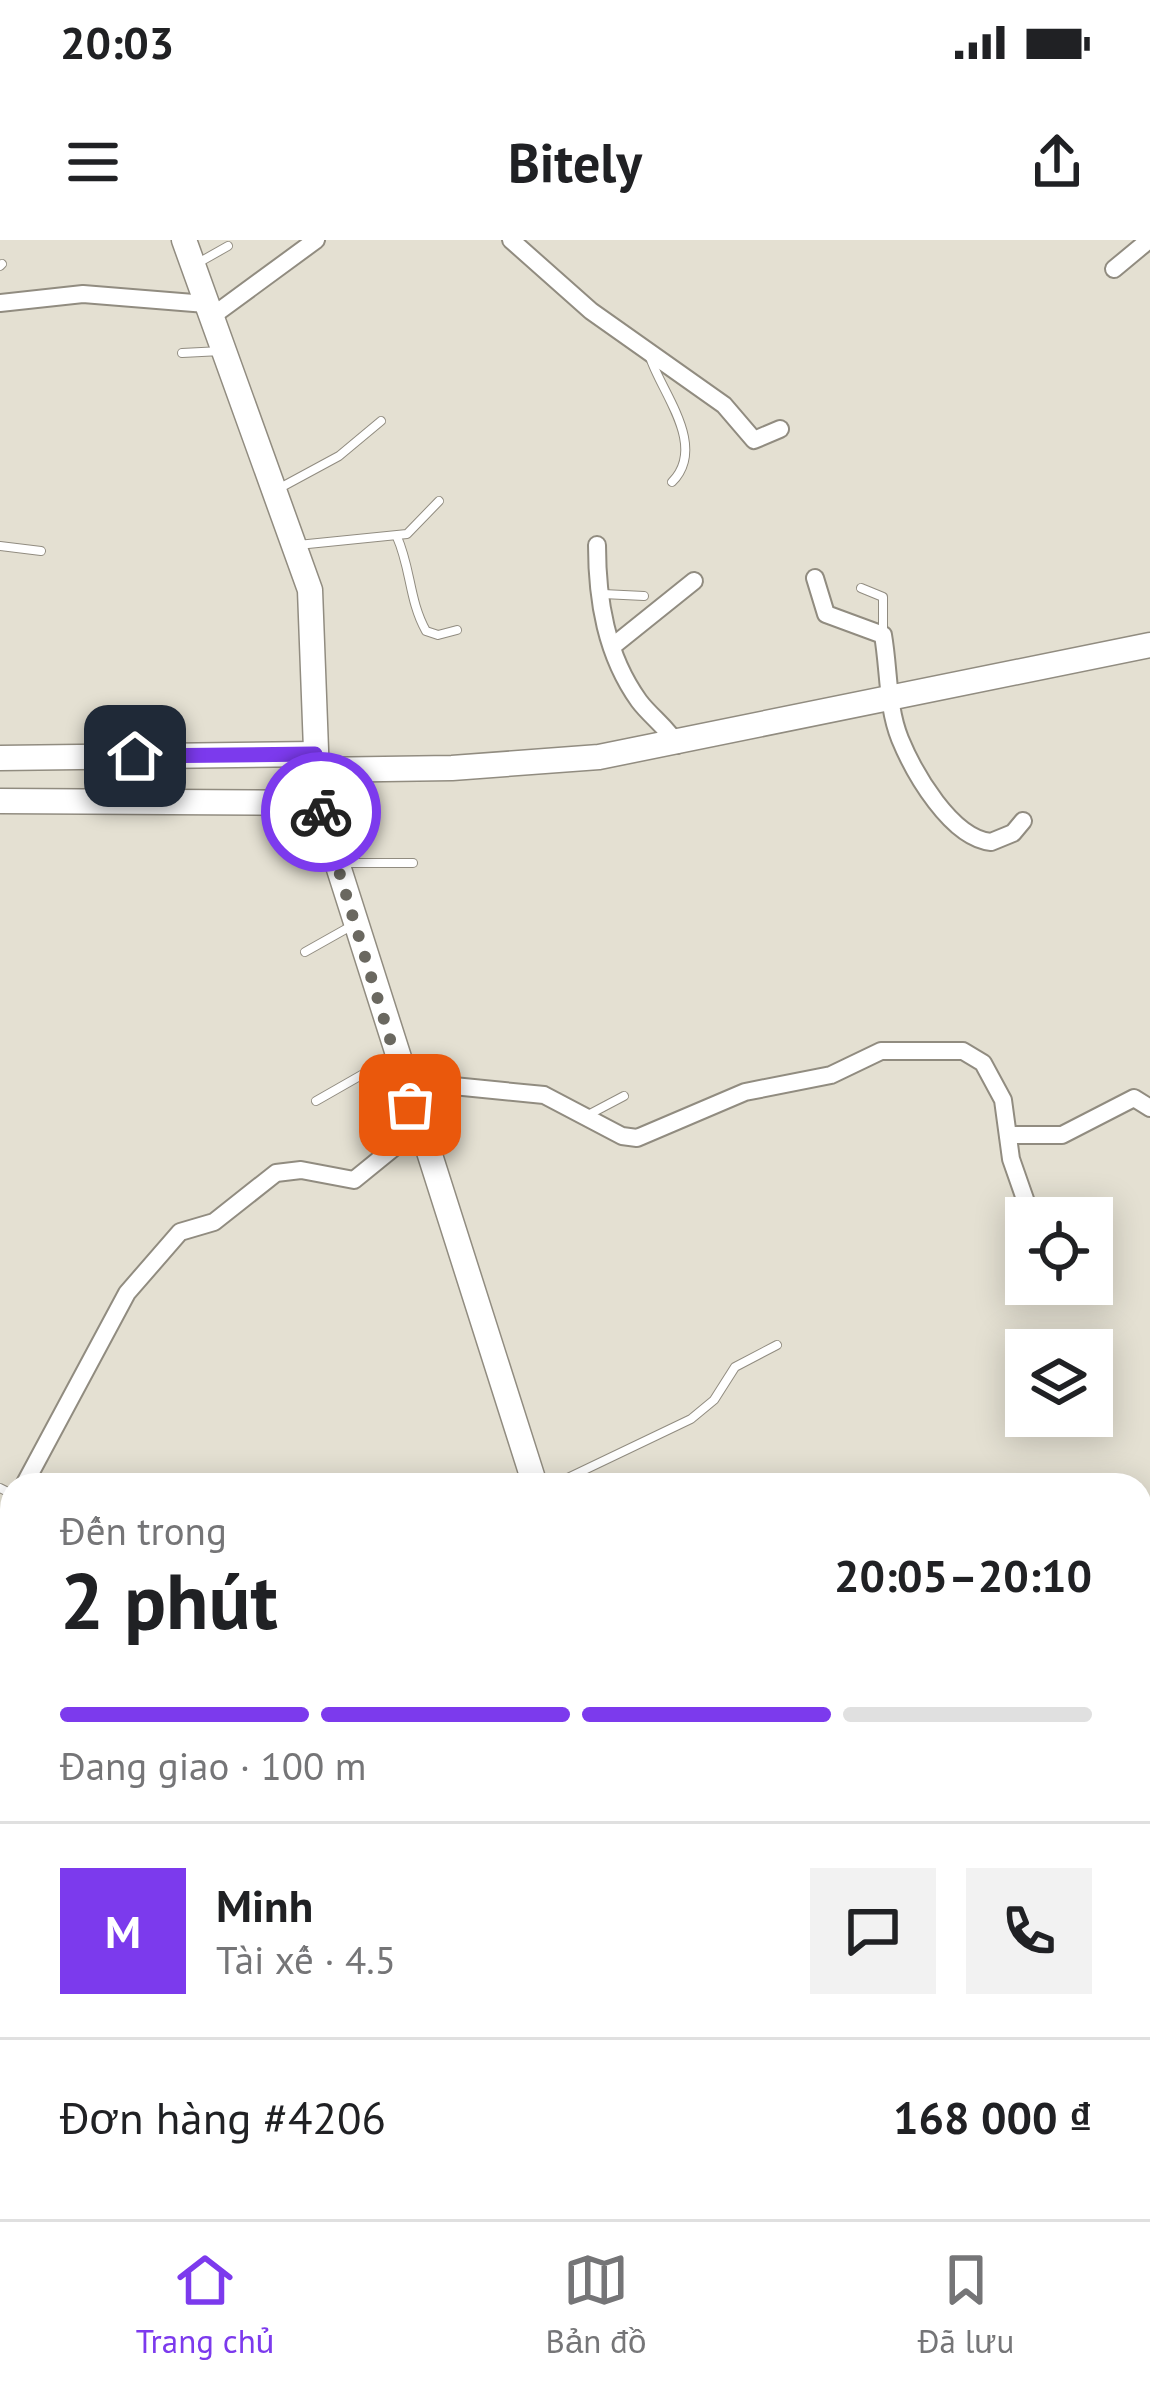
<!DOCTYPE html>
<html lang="vi">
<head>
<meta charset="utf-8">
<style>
  body { margin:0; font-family:"PT Sans",sans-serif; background:#f2f2f2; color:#202124; height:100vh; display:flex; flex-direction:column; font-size:45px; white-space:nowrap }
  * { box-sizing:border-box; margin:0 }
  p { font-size:39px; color:#757577 }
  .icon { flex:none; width:66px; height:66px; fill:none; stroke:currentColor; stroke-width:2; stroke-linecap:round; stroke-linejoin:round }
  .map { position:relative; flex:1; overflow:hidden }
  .drawer { position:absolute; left:0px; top:1233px; width:1152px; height:747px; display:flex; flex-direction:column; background:#fff; border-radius:36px 36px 0 0; box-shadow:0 6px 30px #0003 }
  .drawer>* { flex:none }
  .controls { position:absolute; left:1005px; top:957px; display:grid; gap:24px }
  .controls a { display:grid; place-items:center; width:108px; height:108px; border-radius:0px; background:#fff; box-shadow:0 6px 30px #0003; font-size:60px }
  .pin { position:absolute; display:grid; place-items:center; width:102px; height:102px; color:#fff; margin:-51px; border-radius:24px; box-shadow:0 6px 18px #0006 }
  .courier { position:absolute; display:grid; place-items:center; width:120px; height:120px; margin:-60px; border:9px solid #7c3aed; border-radius:50%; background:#fff; color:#222; box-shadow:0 3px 15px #0007 }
  .head em { font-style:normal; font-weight:700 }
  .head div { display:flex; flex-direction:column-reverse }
  .head { display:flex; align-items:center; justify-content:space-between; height:204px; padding:0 60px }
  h1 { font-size:78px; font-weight:700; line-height:90px }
  .bar { display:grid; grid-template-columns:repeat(4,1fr); gap:18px 12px; align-content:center; height:144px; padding:0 60px }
  .bar i { height:15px; border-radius:9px; background:#e0e0e0 }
  .bar .current { background:#7c3aed }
  .bar p { grid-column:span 4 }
  .line { display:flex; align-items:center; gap:30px; padding:0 60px; border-top:3px solid #e0e0e0 }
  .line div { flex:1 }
  .round { display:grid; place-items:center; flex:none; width:126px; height:126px; border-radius:0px; background:#f2f2f2 }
  .status { display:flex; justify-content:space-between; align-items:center; height:84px; padding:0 60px; background:#fff; direction:ltr }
  .status svg { height:33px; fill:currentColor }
  header { display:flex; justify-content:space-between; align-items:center; height:156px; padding:0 60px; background:#fff; font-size:54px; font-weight:700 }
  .tab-bar { display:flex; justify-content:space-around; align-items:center; height:168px; border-top:3px solid #e0e0e0; background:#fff; font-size:33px; color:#757577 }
  .tab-bar a { display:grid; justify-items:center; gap:6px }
  .tab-bar .current { color:#7c3aed }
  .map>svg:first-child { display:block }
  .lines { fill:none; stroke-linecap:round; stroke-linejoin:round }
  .lane-casing { stroke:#918c80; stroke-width:10 }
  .street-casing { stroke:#918c80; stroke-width:20 }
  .secondary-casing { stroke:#918c80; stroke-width:27 }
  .lane { stroke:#fff; stroke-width:8 }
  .street { stroke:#fff; stroke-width:16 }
  .secondary { stroke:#fff; stroke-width:24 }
  .done { stroke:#6a6860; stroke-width:12; stroke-dasharray:0 21.6 }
  .route { stroke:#7c3aed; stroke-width:15 }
</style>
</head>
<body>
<div class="status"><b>20:03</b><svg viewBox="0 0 49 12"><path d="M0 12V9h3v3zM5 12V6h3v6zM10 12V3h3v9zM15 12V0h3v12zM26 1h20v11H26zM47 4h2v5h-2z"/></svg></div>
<header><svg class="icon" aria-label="menu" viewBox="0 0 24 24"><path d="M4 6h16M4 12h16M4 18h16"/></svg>Bitely<svg class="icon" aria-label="share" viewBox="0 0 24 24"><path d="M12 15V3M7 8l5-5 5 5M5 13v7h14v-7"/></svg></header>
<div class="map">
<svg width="1150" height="1979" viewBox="0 0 1150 1979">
  <rect width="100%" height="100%" fill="#e4e0d2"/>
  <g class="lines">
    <defs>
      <g id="lane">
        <polyline points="198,23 228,6"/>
        <polyline points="0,26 2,24"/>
        <polyline points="182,113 221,111"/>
        <path d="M 650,117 C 661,152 708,206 672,242"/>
        <polyline points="278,249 339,216 381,181"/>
        <path d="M 397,297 C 411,328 409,361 426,391 L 438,395 L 457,390"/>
        <polyline points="298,305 407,294 439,261"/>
        <polyline points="0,306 41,311"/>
        <polyline points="861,348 883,357 883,395"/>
        <polyline points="603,354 644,356"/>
        <polyline points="343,623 413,623"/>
        <polyline points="305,712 353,685"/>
        <polyline points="316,861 393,817"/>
        <polyline points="588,875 624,856"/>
        <polyline points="553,1245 691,1179 714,1160 735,1127 777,1105"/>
        <polyline points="0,1248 12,1254"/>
        <polyline points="1140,1525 1150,1527"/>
        <polyline points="482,1970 487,1979"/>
        <polyline points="819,1979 827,1968"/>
      </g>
      <g id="street">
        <polyline points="511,0 591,71 724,165 754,200 780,189"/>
        <polyline points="1114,29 1149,0"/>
        <polyline points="0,63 83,54 206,64"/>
        <polyline points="211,77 316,0"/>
        <path d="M 597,305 C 597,360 606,415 639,461 C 651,477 668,488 677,505"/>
        <path d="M 815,338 L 826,374 L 883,395 C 889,429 887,467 900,499 C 914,533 951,598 991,602 L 1013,593 L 1023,581"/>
        <polyline points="613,406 694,341"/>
        <polyline points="403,841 544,855 622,896 637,898 745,852 831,835 881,811 963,811 983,823 1003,860 1011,919 1026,962"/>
        <polyline points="1008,895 1062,895 1134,858 1150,868"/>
        <polyline points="24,1245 127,1053 180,992 214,982 276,933 301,930 354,940 418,888"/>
        <polyline points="0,1300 12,1291"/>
      </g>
      <g id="secondary">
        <polyline points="184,0 310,350 318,563 535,1245"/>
        <polyline points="0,518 315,514"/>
        <polyline points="316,530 452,528 599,517 1150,405"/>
        <polyline points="0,561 318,563"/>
        <polyline points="780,1979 783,1968"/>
      </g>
    </defs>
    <use href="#lane" class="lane-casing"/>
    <use href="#street" class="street-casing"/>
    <use href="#secondary" class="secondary-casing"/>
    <use href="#lane" class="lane"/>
    <use href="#street" class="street"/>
    <use href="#secondary" class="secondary"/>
  </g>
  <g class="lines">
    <polyline class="done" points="321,572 410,865"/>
    <polyline class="route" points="135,516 315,514 321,572"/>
  </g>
</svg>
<div class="controls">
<a><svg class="icon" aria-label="locate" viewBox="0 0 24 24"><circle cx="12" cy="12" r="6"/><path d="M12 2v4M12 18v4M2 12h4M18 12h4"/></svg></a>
<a><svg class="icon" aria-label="layers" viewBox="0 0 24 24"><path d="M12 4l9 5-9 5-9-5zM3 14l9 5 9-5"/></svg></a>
</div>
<div class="pin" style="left:410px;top:865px;background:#ea580c"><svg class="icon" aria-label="bag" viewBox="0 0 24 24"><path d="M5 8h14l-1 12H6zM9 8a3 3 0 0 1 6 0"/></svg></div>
<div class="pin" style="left:135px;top:516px;background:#1f2937"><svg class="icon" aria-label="home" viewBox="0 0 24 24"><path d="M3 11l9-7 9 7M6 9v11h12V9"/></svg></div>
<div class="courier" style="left:321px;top:572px"><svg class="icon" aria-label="bike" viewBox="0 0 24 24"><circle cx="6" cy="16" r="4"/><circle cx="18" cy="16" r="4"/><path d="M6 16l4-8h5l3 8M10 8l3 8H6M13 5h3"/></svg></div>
<section class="drawer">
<div class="head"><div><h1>2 phút</h1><p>Đến trong</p></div><em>20:05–20:10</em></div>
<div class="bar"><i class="current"></i><i class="current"></i><i class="current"></i><i></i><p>Đang giao · 100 m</p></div>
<div class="line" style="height:216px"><b class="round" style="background:#7c3aed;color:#fff">M</b><div><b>Minh</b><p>Tài xế · 4.5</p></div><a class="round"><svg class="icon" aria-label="chat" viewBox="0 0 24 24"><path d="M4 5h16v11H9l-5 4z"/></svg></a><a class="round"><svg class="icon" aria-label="phone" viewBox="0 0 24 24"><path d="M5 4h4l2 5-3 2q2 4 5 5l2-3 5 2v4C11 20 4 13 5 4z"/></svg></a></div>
<div class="line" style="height:156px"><div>Đơn hàng #4206</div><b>168 000 ₫</b></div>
</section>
</div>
<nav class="tab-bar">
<a class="current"><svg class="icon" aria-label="home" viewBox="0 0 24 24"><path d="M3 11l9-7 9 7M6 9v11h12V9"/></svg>Trang chủ</a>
<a><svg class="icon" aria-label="map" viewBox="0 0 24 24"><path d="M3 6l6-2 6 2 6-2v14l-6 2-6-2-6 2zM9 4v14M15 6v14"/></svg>Bản đồ</a>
<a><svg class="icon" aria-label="saved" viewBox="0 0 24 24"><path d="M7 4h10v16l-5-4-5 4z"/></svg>Đã lưu</a>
</nav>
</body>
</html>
